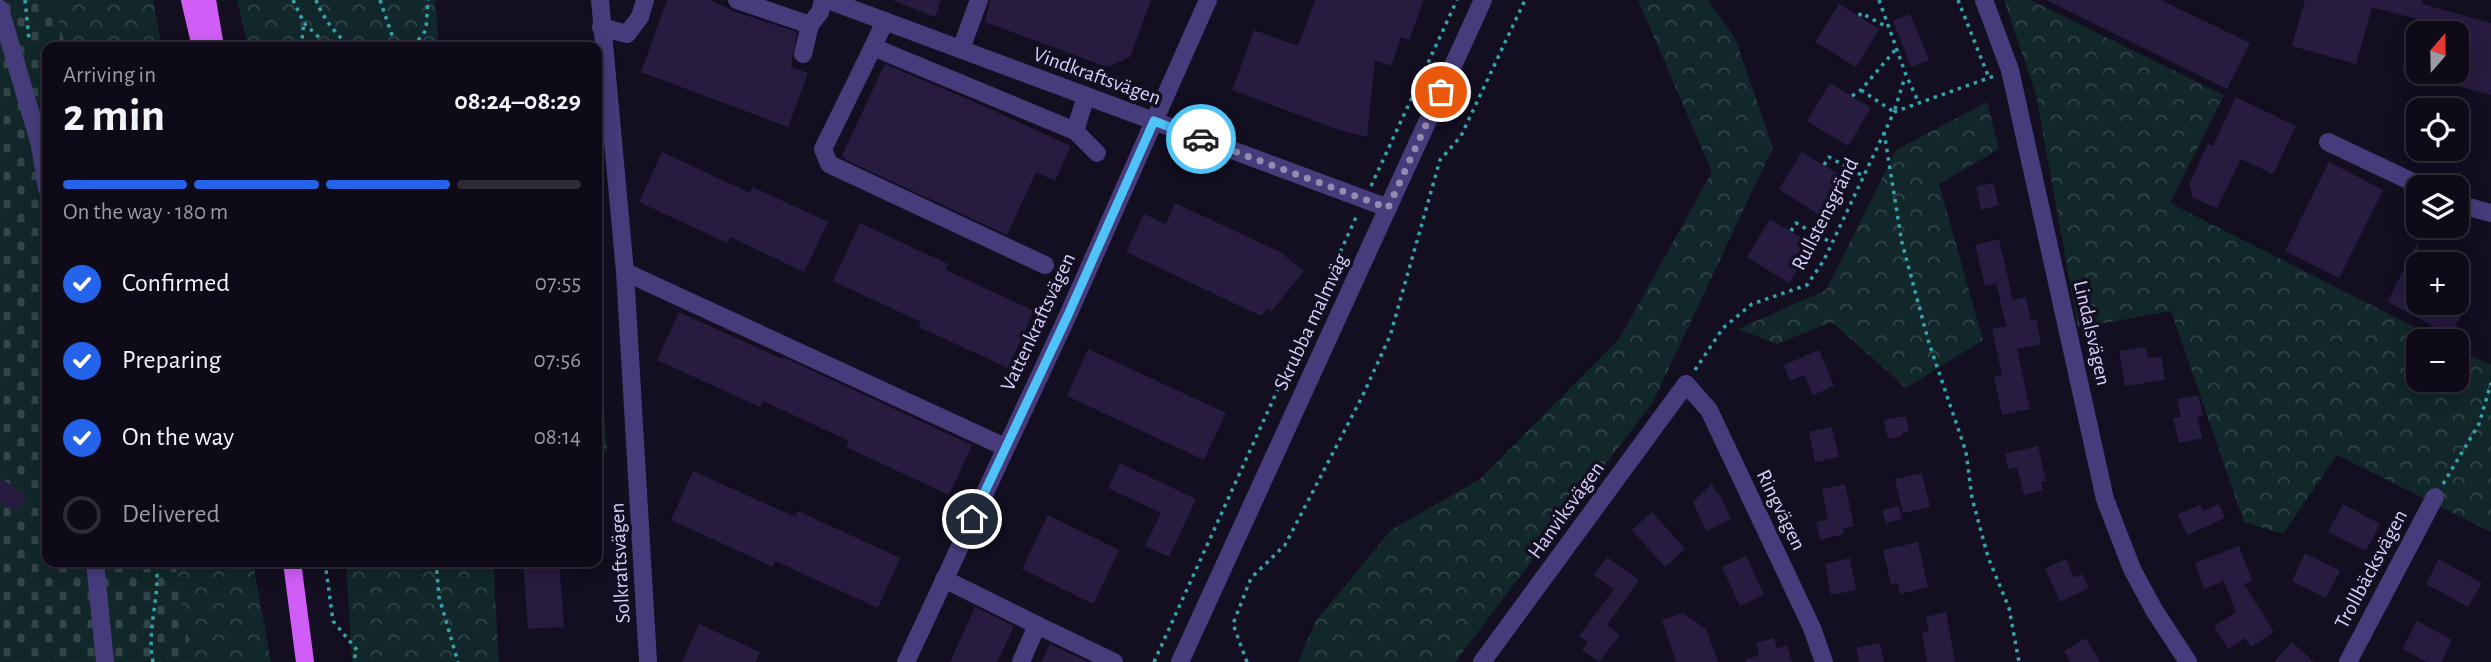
<!DOCTYPE html>
<html lang="en">
<head>
<meta charset="utf-8">
<style>
  body { margin:0; font-family:"Alegreya Sans",sans-serif; background:#171321; color:#f1f3f6; height:100vh; display:flex; flex-direction:column; font-size:26px; white-space:nowrap }
  * { box-sizing:border-box; margin:0 }
  p { font-size:23px; color:#9b9aa2 }
  .icon { flex:none; width:38px; height:38px; fill:none; stroke:currentColor; stroke-width:2; stroke-linecap:round; stroke-linejoin:round }
  .map { position:relative; flex:1; overflow:hidden }
  .drawer { position:absolute; left:42px; top:42px; width:560px; height:525px; display:flex; flex-direction:column; background:#0e0a18; border-radius:14px; box-shadow:0 4px 18px #0003,0 0 0 2px #2e2b37 }
  .drawer>* { flex:none }
  .needle { width:46px; rotate:20deg }
  .buttons { position:absolute; left:2406px; top:21px; display:grid; gap:14px }
  .buttons a { display:grid; place-items:center; width:63px; height:63px; border-radius:14px; background:#0e0a18; box-shadow:0 4px 18px #0003,0 0 0 2px #2e2b37; font-size:35px }
  .pin { position:absolute; display:grid; place-items:center; width:60px; height:60px; color:#fff; margin:-30px; border:4px solid #fff; border-radius:50%; box-shadow:0 2px 7px #0007 }
  .courier { position:absolute; display:grid; place-items:center; width:70px; height:70px; margin:-35px; border:5px solid #4fc3f7; border-radius:50%; background:#fff; color:#222; box-shadow:0 2px 9px #0007 }
  .headline em { font-style:normal; font-weight:700 }
  .headline div { display:flex; flex-direction:column-reverse }
  .headline { display:flex; align-items:center; justify-content:space-between; height:119px; padding:0 21px }
  h1 { font-size:46px; font-weight:700; line-height:52px }
  .bar { display:grid; grid-template-columns:repeat(4,1fr); gap:10px 7px; align-content:center; height:84px; padding:0 21px }
  .bar i { height:9px; border-radius:5px; background:#2e2b37 }
  .bar .active { background:#2563eb }
  .bar p { grid-column:span 4 }
  ol { padding:0 21px; list-style:none }
  li { display:flex; align-items:center; gap:21px; height:77px }
  li p { margin-inline-start:auto }
  li .icon { padding:7px; border-radius:50%; background:#2563eb; color:#fff; stroke-width:4 }
  li:last-child { color:#9b9aa2 }
  li i { width:38px; height:38px; border:4px solid #2e2b37; border-radius:50% }
  .map>svg:first-child { display:block }
  .forest { fill:url(#forest-crowns) }
  .cemetery { fill:url(#cemetery-stones) }
  .building { fill:#271b40 }
  .lines { fill:none; stroke-linecap:round; stroke-linejoin:round }
  .path { stroke:#34a3ab; stroke-width:3.5; stroke-dasharray:3.5 5; stroke-linecap:butt }
  .minor { stroke:#463c7c; stroke-width:18 }
  .major { stroke:#d05df6; stroke-width:18 }
  .done { stroke:#948baf; stroke-width:7; stroke-dasharray:0 12.6 }
  .route { stroke:#4fc3f7; stroke-width:9 }
  .labels { text-anchor:middle; dominant-baseline:central; stroke-width:7; stroke-linejoin:round; paint-order:stroke }
  .street-label { font-size:21px; fill:#dacffc; stroke:#130e20 }
</style>
</head>
<body>
<div class="map">
<svg width="2491" height="662" viewBox="0 0 2491 662">
  <defs>
    <pattern id="forest-crowns" width="20" height="18" patternUnits="userSpaceOnUse" patternTransform="scale(1.75)"><rect width="20" height="18" fill="#112729"/><path d="M2 6a3 3 0 1 1 6 0M12 15a3 3 0 1 1 6 0" fill="none" stroke="#334549"/></pattern>
    <pattern id="cemetery-stones" width="16" height="16" patternUnits="userSpaceOnUse" patternTransform="scale(1.75)"><rect width="16" height="16" fill="#112729"/><path d="M2 7V4a2 2 0 0 1 4 0v3zM10 15v-3a2 2 0 0 1 4 0v3z" fill="#334549"/></pattern>
  </defs>
  <rect width="100%" height="100%" fill="#130e20"/>
  <g class="forest">
    <polygon points="0,0 153,0 162,47 47,47 47,562 253,562 271,662 0,662"/>
    <polygon points="237,0 435,0 439,47 248,47"/>
    <polygon points="1638,0 1708,0 1735,38 1773,147 1653,402 1455,662 1298,662 1315,622 1391,530 1480,479 1619,339 1712,172"/>
    <polygon points="2004,0 2030,0 2224,95 2170,203 2442,341 2418,341 2418,380 2457,380 2457,349 2491,365 2491,532 2337,455 2283,534 2244,522 2171,311 2078,328 2036,95"/>
    <polygon points="1987,102 1999,149 1939,184 1983,340 1906,388 1832,322 1777,344 1738,329 1826,290 1896,150"/>
    <polygon points="597,310 607,452 597,454"/>
    <polygon points="346,562 493,562 499,662 352,662"/>
  </g>
  <polygon class="cemetery" points="0,0 52,0 66,47 47,47 47,562 175,562 192,662 0,662"/>
  <g class="building">
    <polygon points="667,0 710,0 733,11 797,32 791,67 808,73 788,127 641,72"/>
    <polygon points="892,0 941,0 935,17"/>
    <polygon points="990,0 1151,0 1130,57 1107,67 985,22"/>
    <polygon points="1315,0 1424,0 1409,40 1401,37 1391,66 1375,60 1367,137 1339,130 1232,90 1254,30 1298,46"/>
    <polygon points="2046,0 2161,0 2250,43 2227,89"/>
    <polygon points="2305,0 2423,0 2422,4 2491,23 2491,95 2422,76 2422,72 2457,72 2457,33 2418,33 2418,75 2402,70 2416,19 2372,7 2356,64 2292,46"/>
    <polygon points="1839,4 1879,29 1856,67 1815,42"/>
    <polygon points="1910,14 1929,60 1911,67 1893,21"/>
    <polygon points="885,64 972,101 1071,146 1055,181 1036,172 1007,235 846,160 842,155"/>
    <polygon points="1830,83 1871,108 1848,146 1807,121"/>
    <polygon points="2236,97 2296,126 2273,174 2241,159 2217,208 2193,198 2189,184 2208,144 2213,146"/>
    <polygon points="662,152 750,193 753,187 828,222 804,272 730,237 727,243 639,202"/>
    <polygon points="1802,152 1843,177 1819,215 1779,189"/>
    <polygon points="2329,162 2383,190 2339,278 2285,251"/>
    <polygon points="1993,183 1999,205 1981,210 1976,187"/>
    <polygon points="1175,203 1280,252 1304,271 1271,312 1267,309 1261,316 1126,252 1144,214 1166,224"/>
    <polygon points="1770,219 1812,244 1789,283 1747,257"/>
    <polygon points="860,223 948,264 946,270 1034,311 1008,368 919,327 921,322 833,281"/>
    <polygon points="1999,239 2013,300 2026,297 2031,320 2036,319 2041,344 2017,349 2030,409 2002,415 1994,377 2002,375 1992,329 2006,326 1996,283 1985,286 1975,245"/>
    <polygon points="2418,242 2418,303 2468,303 2451,335 2387,302"/>
    <polygon points="679,312 782,359 783,357 972,445 949,495 846,447 849,441 763,401 760,407 657,360"/>
    <polygon points="2146,347 2148,358 2161,356 2165,380 2125,386 2119,351"/>
    <polygon points="1088,349 1226,413 1204,460 1067,396"/>
    <polygon points="1819,350 1834,386 1813,395 1804,375 1790,381 1784,365"/>
    <polygon points="2198,395 2203,416 2197,417 2202,438 2179,443 2173,418 2181,417 2177,399"/>
    <polygon points="1898,417 1906,417 1909,431 1902,433 1902,436 1888,439 1884,420"/>
    <polygon points="1832,427 1839,457 1815,462 1809,432"/>
    <polygon points="2038,446 2046,481 2041,482 2043,490 2024,495 2017,467 2008,469 2005,454"/>
    <polygon points="1120,463 1196,499 1169,557 1145,546 1161,513 1108,488"/>
    <polygon points="693,471 795,517 798,511 900,558 878,608 775,561 773,567 671,520"/>
    <polygon points="1922,473 1930,507 1903,513 1895,479"/>
    <polygon points="0,477 27,497 16,512 0,501"/>
    <polygon points="1712,484 1717,494 1719,493 1731,519 1706,531 1693,502"/>
    <polygon points="1845,484 1854,526 1843,528 1844,534 1820,540 1816,522 1828,519 1822,489"/>
    <polygon points="2219,504 2225,518 2187,535 2178,514 2200,505 2203,511"/>
    <polygon points="2343,504 2380,524 2366,551 2328,532"/>
    <polygon points="1899,506 1902,519 1886,523 1882,510"/>
    <polygon points="1652,512 1685,549 1665,567 1632,530"/>
    <polygon points="1048,515 1119,550 1093,604 1022,569"/>
    <polygon points="1918,542 1928,587 1900,594 1898,583 1891,585 1883,550"/>
    <polygon points="2239,546 2252,581 2244,584 2274,632 2251,647 2245,638 2228,649 2214,626 2236,612 2224,581 2204,589 2195,563"/>
    <polygon points="2305,553 2340,571 2326,598 2292,581"/>
    <polygon points="1746,556 1764,595 1740,606 1722,567"/>
    <polygon points="1607,557 1639,580 1607,625 1620,635 1599,662 1582,650 1588,642 1579,636 1614,589 1594,575"/>
    <polygon points="1850,558 1856,590 1831,595 1825,564"/>
    <polygon points="2066,559 2074,578 2082,574 2089,588 2060,602 2045,568"/>
    <polygon points="2439,559 2482,583 2468,607 2426,584"/>
    <polygon points="523,562 559,562 564,627 528,629"/>
    <polygon points="975,607 1014,626 997,662 950,662"/>
    <polygon points="1946,612 1955,662 1927,662 1922,632 1929,631 1926,617"/>
    <polygon points="1683,613 1706,629 1718,662 1676,662 1662,620"/>
    <polygon points="2417,621 2452,640 2441,662 2427,662 2402,649"/>
    <polygon points="699,624 760,652 755,662 682,662"/>
    <polygon points="1774,638 1777,649 1787,645 1792,662 1746,662 1745,660 1759,655 1756,643"/>
    <polygon points="2086,638 2100,662 2070,662 2064,651"/>
    <polygon points="2292,642 2314,662 2274,662"/>
    <polygon points="1880,643 1884,662 1859,662 1856,648"/>
    <polygon points="1050,644 1088,662 1041,662"/>
  </g>
  <g class="lines">
    <g class="path">
      <polyline points="25,0 29,40"/>
      <polyline points="293,0 304,23 329,47"/>
      <path d="M 316,0 C 323,18 336,35 351,47"/>
      <polyline points="380,0 396,47"/>
      <polyline points="1879,0 1906,75 1918,101"/>
      <polyline points="1958,0 1989,78"/>
      <polyline points="1859,16 1861,13 1887,27"/>
      <polyline points="301,47 304,23"/>
      <polyline points="413,47 426,30 428,0"/>
      <polyline points="1861,90 1894,112 1905,77"/>
      <polyline points="1852,96 1861,90 1896,49"/>
      <polyline points="1884,132 1902,243 1929,343 1966,452 1972,498 1988,557 2009,608 2019,662"/>
      <polyline points="1824,165 1829,157 1863,176"/>
      <polyline points="1371,186 1457,0"/>
      <polyline points="1791,231 1796,223 1832,243"/>
      <polyline points="1695,370 1723,328 1752,304 1807,285 1824,260 1894,112 1994,76"/>
      <polyline points="2443,484 2479,424 2491,383"/>
      <polyline points="325,562 333,621 357,650 353,662"/>
      <polyline points="436,562 439,597 458,662"/>
      <path d="M 153,662 C 146,629 161,595 156,562"/>
      <polyline points="1154,662 1357,215"/>
      <polyline points="1247,662 1233,624 1251,578 1285,545 1362,397 1390,336 1440,160 1461,136 1525,0"/>
    </g>
    <g class="minor">
      <polyline points="600,0 625,272 648,662"/>
      <polyline points="737,0 810,25 820,12 823,0"/>
      <polyline points="828,0 1388,208"/>
      <polyline points="1984,0 2010,70 2105,499 2132,569 2154,610 2188,662"/>
      <polyline points="0,9 40,145 47,189"/>
      <polyline points="885,21 873,47 1075,131 1086,96"/>
      <polyline points="601,27 627,34 640,17 645,0"/>
      <polyline points="873,47 823,149 829,164 1045,265"/>
      <polyline points="961,49 979,0"/>
      <polyline points="803,54 810,25"/>
      <polyline points="1075,131 1097,153"/>
      <polyline points="2328,142 2423,187"/>
      <polyline points="2457,204 2491,213"/>
      <polyline points="625,272 1005,447"/>
      <polyline points="95,562 105,662"/>
      <polyline points="944,579 1037,625"/>
      <polyline points="906,662 1068,315 1208,0"/>
      <polyline points="1021,662 1037,625 1114,662"/>
      <polyline points="1180,662 1483,0"/>
      <polyline points="1482,662 1686,384 1709,410 1812,628 1824,662"/>
      <polyline points="2348,662 2435,497"/>
    </g>
    <g class="major">
      <polyline points="190,0 201,47"/>
      <polyline points="207,0 215,47"/>
      <polyline points="292,562 305,662"/>
    </g>
  </g>
  <g class="lines">
    <polyline class="done" points="1201,139 1388,208 1441,92"/>
    <polyline class="route" points="972,519 1068,315 1154,121 1201,139"/>
  </g>
  <g class="labels">
    <g class="street-label">
      <text transform="translate(1097 76) rotate(20)">Vindkraftsvägen</text>
      <text transform="translate(1825 214) rotate(-63)">Rullstensgränd</text>
      <text transform="translate(1038 322) rotate(-65)">Vattenkraftsvägen</text>
      <text transform="translate(1311 322) rotate(-65)">Skrubba malmväg</text>
      <text transform="translate(2092 333) rotate(77)">Lindalsvägen</text>
      <text transform="translate(1566 510) rotate(-54)">Hanviksvägen</text>
      <text transform="translate(1781 510) rotate(64)">Ringvägen</text>
      <text transform="translate(620 563) rotate(-93)">Solkraftsvägen</text>
      <text transform="translate(2371 569) rotate(-62)">Trollbäcksvägen</text>
    </g>
  </g>
</svg>
<div class="buttons">
<a><svg class="needle" viewBox="-14 -14 28 28"><path d="M0-13l5 13h-10z" fill="#e53935"/><path d="M0 13l5-13h-10z" fill="#9b9aa2"/></svg></a>
<a><svg class="icon" aria-label="locate" viewBox="0 0 24 24"><circle cx="12" cy="12" r="6"/><path d="M12 2v4M12 18v4M2 12h4M18 12h4"/></svg></a>
<a><svg class="icon" aria-label="layers" viewBox="0 0 24 24"><path d="M12 4l9 5-9 5-9-5zM3 14l9 5 9-5"/></svg></a>
<a>+</a>
<a>−</a>
</div>
<div class="pin" style="left:1441px;top:92px;background:#ea580c"><svg class="icon" aria-label="bag" viewBox="0 0 24 24"><path d="M5 8h14l-1 12H6zM9 8a3 3 0 0 1 6 0"/></svg></div>
<div class="pin" style="left:972px;top:519px;background:#1f2937"><svg class="icon" aria-label="home" viewBox="0 0 24 24"><path d="M3 11l9-7 9 7M6 9v11h12V9"/></svg></div>
<div class="courier" style="left:1201px;top:139px"><svg class="icon" aria-label="car" viewBox="0 0 24 24"><path d="M5 17H2v-5l4-1 3-4h7l3 4 3 1v5h-3M9 17h6M6 11h13"/><circle cx="7" cy="17" r="2"/><circle cx="17" cy="17" r="2"/></svg></div>
<section class="drawer">
<div class="headline"><div><h1>2 min</h1><p>Arriving in</p></div><em>08:24–08:29</em></div>
<div class="bar"><i class="active"></i><i class="active"></i><i class="active"></i><i></i><p>On the way · 180 m</p></div>
<ol>
<li><svg class="icon" aria-label="check" viewBox="0 0 24 24"><path d="M5 12l5 5 9-10"/></svg>Confirmed<p>07:55</p></li>
<li><svg class="icon" aria-label="check" viewBox="0 0 24 24"><path d="M5 12l5 5 9-10"/></svg>Preparing<p>07:56</p></li>
<li><svg class="icon" aria-label="check" viewBox="0 0 24 24"><path d="M5 12l5 5 9-10"/></svg>On the way<p>08:14</p></li>
<li><i></i>Delivered</li>
</ol>
</section>
</div>
</body>
</html>
